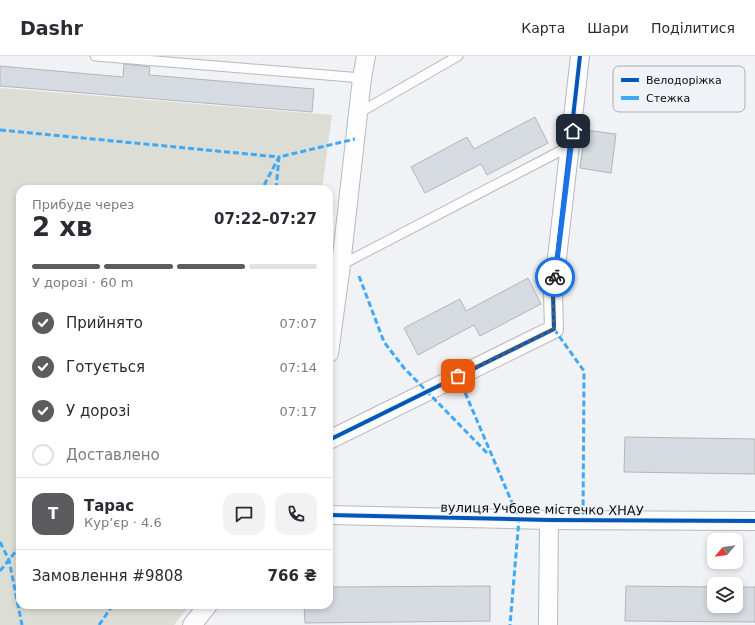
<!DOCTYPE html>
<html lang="uk">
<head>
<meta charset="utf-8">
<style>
  body { margin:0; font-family:"DejaVu Sans",sans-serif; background:#f2f2f3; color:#2b2b33; height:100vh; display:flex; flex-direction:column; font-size:15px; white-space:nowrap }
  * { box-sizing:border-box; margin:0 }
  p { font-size:13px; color:#7c7c81 }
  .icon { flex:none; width:22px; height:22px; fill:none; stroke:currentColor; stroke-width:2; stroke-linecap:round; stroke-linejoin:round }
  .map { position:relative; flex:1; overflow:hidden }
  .sheet { position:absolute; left:16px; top:129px; width:317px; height:424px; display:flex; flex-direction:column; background:#fff; border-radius:12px; box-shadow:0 2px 6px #0003 }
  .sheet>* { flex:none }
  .needle { width:26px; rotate:242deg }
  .buttons { position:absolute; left:707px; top:477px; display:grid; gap:8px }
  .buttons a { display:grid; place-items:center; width:36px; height:36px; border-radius:8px; background:#fff; box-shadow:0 2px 6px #0003; font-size:20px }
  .pin { position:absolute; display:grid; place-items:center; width:34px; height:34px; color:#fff; margin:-17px; border-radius:8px; box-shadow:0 2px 6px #0006 }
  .courier { position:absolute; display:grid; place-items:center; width:40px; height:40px; margin:-20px; border:3px solid #1a73e8; border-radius:50%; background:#fff; color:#222; box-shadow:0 1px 5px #0007 }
  .summary em { font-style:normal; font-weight:700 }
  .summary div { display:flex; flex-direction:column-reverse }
  .summary { display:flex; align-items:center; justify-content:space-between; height:68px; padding:0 16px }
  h1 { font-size:26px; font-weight:700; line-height:30px }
  .bar { display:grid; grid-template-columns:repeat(4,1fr); gap:6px 4px; align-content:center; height:48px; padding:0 16px }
  .bar i { height:5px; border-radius:3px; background:#e1e1e2 }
  .bar .current { background:#5c5c5f }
  .bar p { grid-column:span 4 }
  .line { display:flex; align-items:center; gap:10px; padding:0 16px; border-top:1px solid #e1e1e2 }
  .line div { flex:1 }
  .round { display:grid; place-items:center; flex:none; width:42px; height:42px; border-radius:12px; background:#f2f2f3 }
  ol { padding:0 16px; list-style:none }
  li { display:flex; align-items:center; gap:12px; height:44px }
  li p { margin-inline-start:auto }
  li .icon { padding:4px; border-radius:50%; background:#5c5c5f; color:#fff; stroke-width:4 }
  li:last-child { color:#7c7c81 }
  li i { width:22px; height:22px; border:2px solid #e1e1e2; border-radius:50% }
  header { display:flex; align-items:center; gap:24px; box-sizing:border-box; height:56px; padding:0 20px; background:#fff; border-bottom:1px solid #e1e1e2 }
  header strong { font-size:19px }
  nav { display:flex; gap:22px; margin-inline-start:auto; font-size:14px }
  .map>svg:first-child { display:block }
  .green { fill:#dcded5 }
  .building { fill:#d6dae1; stroke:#b4b5b7 }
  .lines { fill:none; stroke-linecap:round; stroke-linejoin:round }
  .lane-casing { stroke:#b7b9bb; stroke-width:11 }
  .street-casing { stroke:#b7b9bb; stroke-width:20 }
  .lane { stroke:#fdfdfe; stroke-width:9 }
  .street { stroke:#fdfdfe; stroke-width:18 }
  .quiet { stroke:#3fa9f5; stroke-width:3; stroke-dasharray:6 3; stroke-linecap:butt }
  .cycleway-casing { stroke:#eff2f6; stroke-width:6 }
  .cycleway { stroke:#0057b8; stroke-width:4 }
  .done { stroke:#5c5c5f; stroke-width:4; stroke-dasharray:0 7.2 }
  .route { stroke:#1a73e8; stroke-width:5 }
  .labels { text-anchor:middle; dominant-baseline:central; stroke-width:3; stroke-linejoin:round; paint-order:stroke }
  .street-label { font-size:13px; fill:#0c0c0e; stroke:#eff2f6 }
  .key { fill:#eff2f6; stroke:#abadb0; stroke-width:1 }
  .key-label { font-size:11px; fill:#0c0c0e }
</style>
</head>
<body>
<header>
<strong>Dashr</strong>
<nav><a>Карта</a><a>Шари</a><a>Поділитися</a></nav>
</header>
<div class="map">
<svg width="755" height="569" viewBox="0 0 755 569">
  <rect width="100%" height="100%" fill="#f0f2f5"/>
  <polygon class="green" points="0,32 332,59 322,133 20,133 20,549 190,549 174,569 0,569"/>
  <g class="building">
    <polygon points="124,8 150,11 149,19 314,33 312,56 0,30 0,10 123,21"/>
    <polygon points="535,61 548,87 487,119 481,108 425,137 411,111 467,81 474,93"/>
    <polygon points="585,74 616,78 611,117 580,112"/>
    <polygon points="528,222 541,248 480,280 474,269 418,299 404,272 460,243 466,255"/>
    <polygon points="625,381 755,383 755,418 624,416"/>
    <polygon points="490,530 490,565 305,567 304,549 329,549 329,531"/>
    <polygon points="626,530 714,531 714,550 736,550 736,531 755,531 755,566 625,565"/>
  </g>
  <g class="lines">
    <defs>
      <g id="lane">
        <polyline points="95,0 362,22"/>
        <polyline points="357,58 458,0"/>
        <polyline points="341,209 570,90"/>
      </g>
      <g id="street">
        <polyline points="329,297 341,209 362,22 366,0"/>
        <polyline points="329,384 554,273 553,237 580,0"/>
        <polyline points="329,459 549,464 755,465"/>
        <polyline points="192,569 208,549"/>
        <polyline points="548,569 549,464"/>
      </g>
    </defs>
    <use href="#lane" class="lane-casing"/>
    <use href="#street" class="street-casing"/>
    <use href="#lane" class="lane"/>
    <use href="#street" class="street"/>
    <g class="quiet">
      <polyline points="0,74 279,101 262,133"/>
      <polyline points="276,133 279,101 355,83"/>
      <polyline points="359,220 384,286 404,312 489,399"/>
      <polyline points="554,273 584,315 583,464"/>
      <polyline points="458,320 519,463 510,569"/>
      <polyline points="0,486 9,504 22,569"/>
      <polyline points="0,515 20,490"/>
      <polyline points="99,569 113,549"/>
    </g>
    <defs>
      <g id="cycleway">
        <polyline points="329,384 554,273 553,237 580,0"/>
        <polyline points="329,459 549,464 755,465"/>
      </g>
    </defs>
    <use href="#cycleway" class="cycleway-casing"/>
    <use href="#cycleway" class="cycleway"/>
  </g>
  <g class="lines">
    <polyline class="done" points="458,320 554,273 553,237 555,221"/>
    <polyline class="route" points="555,221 573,75"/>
  </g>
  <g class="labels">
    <g class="street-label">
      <text transform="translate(542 453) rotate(1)">вулиця Учбове містечко ХНАУ</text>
    </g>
  </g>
  <rect x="613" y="10" width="132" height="46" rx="6" class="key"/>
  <rect x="621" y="22" width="18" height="4" fill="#0057b8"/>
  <rect x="621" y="40" width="18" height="4" fill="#3fa9f5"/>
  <g class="key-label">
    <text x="646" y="28">Велодоріжка</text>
    <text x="646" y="46">Стежка</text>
  </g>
</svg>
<div class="buttons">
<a><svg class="needle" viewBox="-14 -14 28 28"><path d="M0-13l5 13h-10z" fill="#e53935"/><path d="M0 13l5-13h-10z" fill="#7c7c81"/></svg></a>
<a><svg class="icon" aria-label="layers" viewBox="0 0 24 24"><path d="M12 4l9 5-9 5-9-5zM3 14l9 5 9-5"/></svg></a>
</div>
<div class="pin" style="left:458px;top:320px;background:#ea580c"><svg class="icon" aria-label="bag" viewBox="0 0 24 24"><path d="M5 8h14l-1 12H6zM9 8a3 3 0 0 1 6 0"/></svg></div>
<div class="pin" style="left:573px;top:75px;background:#1f2937"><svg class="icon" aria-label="home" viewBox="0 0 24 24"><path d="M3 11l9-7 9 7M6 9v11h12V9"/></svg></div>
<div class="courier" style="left:555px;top:221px"><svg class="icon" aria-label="bike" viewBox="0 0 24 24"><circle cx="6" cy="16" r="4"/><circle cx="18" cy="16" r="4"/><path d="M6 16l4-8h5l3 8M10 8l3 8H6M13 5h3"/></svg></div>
<section class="sheet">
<div class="summary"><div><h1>2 хв</h1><p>Прибуде через</p></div><em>07:22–07:27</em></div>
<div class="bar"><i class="current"></i><i class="current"></i><i class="current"></i><i></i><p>У дорозі · 60 m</p></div>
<ol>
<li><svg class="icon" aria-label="check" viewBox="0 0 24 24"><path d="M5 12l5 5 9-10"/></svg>Прийнято<p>07:07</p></li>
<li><svg class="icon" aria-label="check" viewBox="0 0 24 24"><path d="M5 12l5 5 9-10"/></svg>Готується<p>07:14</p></li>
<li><svg class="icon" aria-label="check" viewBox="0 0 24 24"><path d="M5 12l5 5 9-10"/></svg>У дорозі<p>07:17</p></li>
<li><i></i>Доставлено</li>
</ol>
<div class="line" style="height:72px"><b class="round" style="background:#5c5c5f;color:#fff">Т</b><div><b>Тарас</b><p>Кур’єр · 4.6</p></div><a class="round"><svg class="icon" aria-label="chat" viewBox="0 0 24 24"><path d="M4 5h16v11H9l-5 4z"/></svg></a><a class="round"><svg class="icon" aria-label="phone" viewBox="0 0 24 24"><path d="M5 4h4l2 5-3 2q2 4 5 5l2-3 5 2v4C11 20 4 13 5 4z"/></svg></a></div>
<div class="line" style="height:52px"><div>Замовлення #9808</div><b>766 ₴</b></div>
</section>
</div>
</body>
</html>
